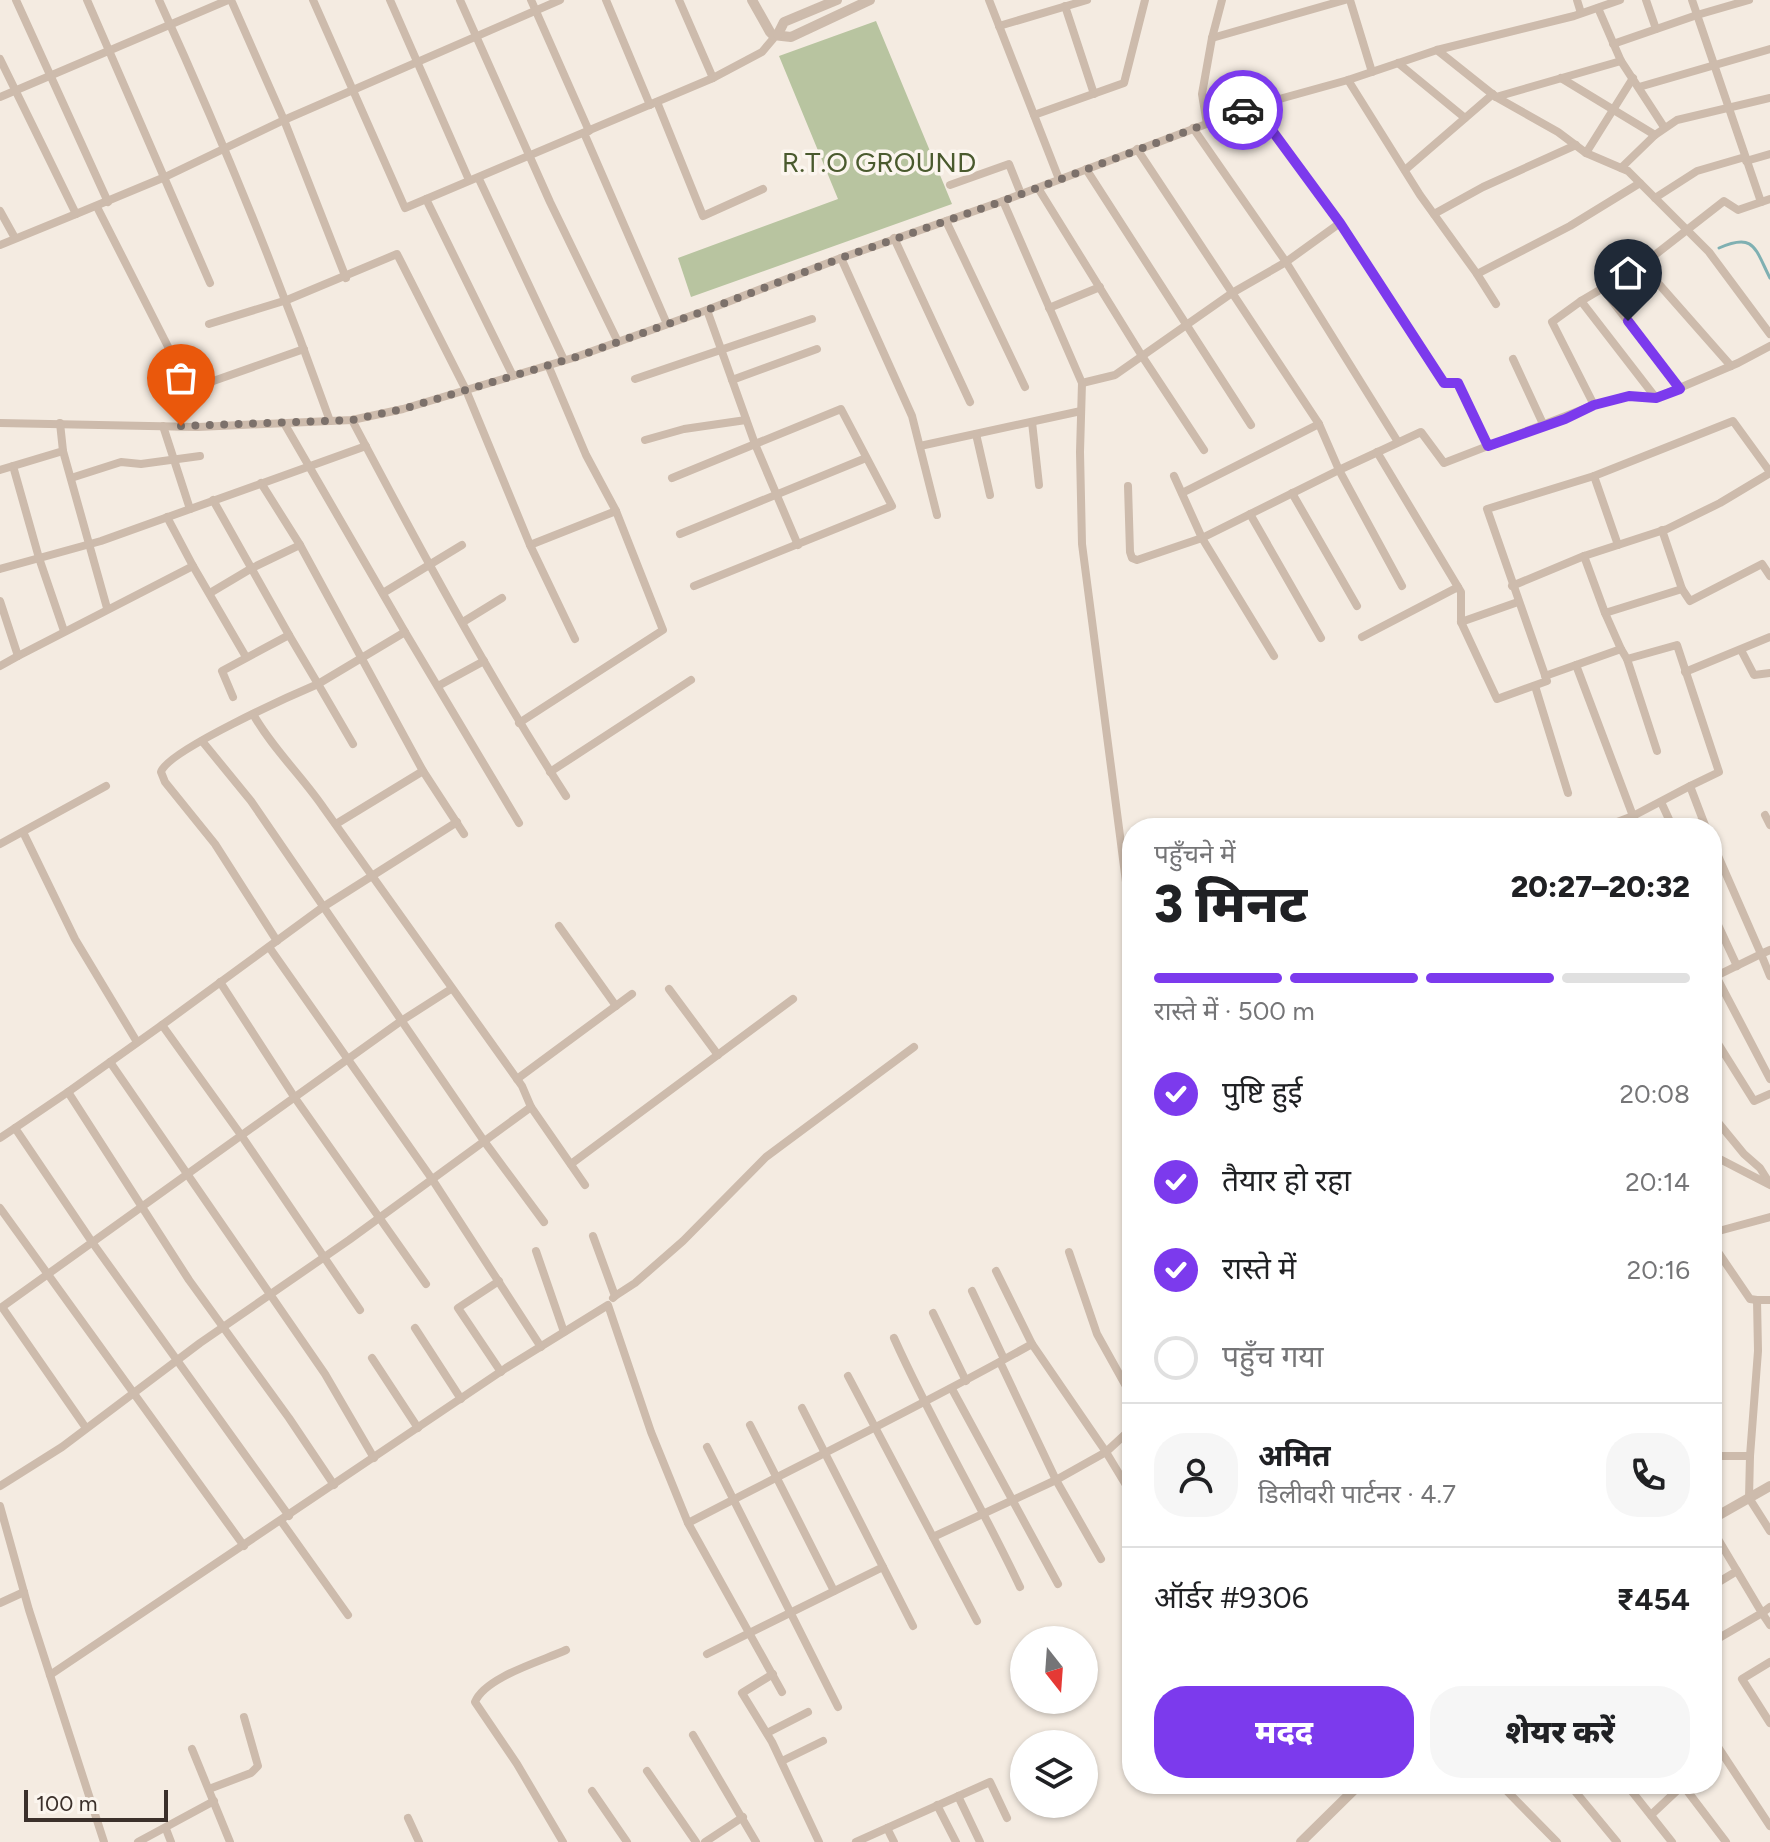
<!DOCTYPE html>
<html lang="hi">
<head>
<meta charset="utf-8">
<style>
  body { margin:0; font-family:Figtree,"Noto Sans Devanagari",sans-serif; background:#f6f6f6; color:#202124; height:100vh; display:flex; flex-direction:column; font-size:30px; white-space:nowrap }
  * { box-sizing:border-box; margin:0 }
  p { font-size:26px; color:#757577 }
  .icon { flex:none; width:44px; height:44px; fill:none; stroke:currentColor; stroke-width:2; stroke-linecap:round; stroke-linejoin:round }
  .map { position:relative; flex:1; overflow:hidden }
  .panel { position:absolute; left:1122px; top:818px; width:600px; height:976px; display:flex; flex-direction:column; background:#fff; border-radius:32px; box-shadow:0 2px 6px #0004 }
  .panel>* { flex:none }
  .needle { width:52px; rotate:163deg }
  .buttons { position:absolute; left:1010px; top:1626px; display:grid; gap:16px }
  .buttons a { display:grid; place-items:center; width:88px; height:88px; border-radius:50%; background:#fff; box-shadow:0 2px 6px #0004; font-size:40px }
  .scale { position:absolute; left:24px; bottom:20px; width:144px; box-sizing:border-box; padding-left:8px; border:4px solid #3b302b; border-top:0; font-size:22px; line-height:28px; white-space:nowrap; color:#3b302b; -webkit-text-stroke:6px #fbf5ee; paint-order:stroke }
  .pin { position:absolute; display:grid; place-items:center; width:68px; height:68px; color:#fff; margin:-82px -34px; border-radius:50% 50% 50% 0; rotate:-45deg; box-shadow:0 0 8px #0007 }
  .pin .icon { rotate:45deg }
  .courier { position:absolute; display:grid; place-items:center; width:80px; height:80px; margin:-40px; border:6px solid #7c3aed; border-radius:50%; background:#fff; color:#222; box-shadow:0 2px 10px #0007 }
  .overview em { font-style:normal; font-weight:800 }
  .overview div { display:flex; flex-direction:column-reverse }
  .overview { display:flex; align-items:center; justify-content:space-between; height:136px; padding:0 32px }
  h1 { font-size:52px; font-weight:800; line-height:60px }
  .bar { display:grid; grid-template-columns:repeat(4,1fr); gap:12px 8px; align-content:center; height:96px; padding:0 32px }
  .bar i { height:10px; border-radius:6px; background:#e0e0e0 }
  .bar .on { background:#7c3aed }
  .bar p { grid-column:span 4 }
  .line { display:flex; align-items:center; gap:20px; padding:0 32px; border-top:2px solid #e0e0e0 }
  .line div { flex:1 }
  .round { display:grid; place-items:center; flex:none; width:84px; height:84px; border-radius:32px; background:#f6f6f6 }
  ol { padding:0 32px; list-style:none }
  li { display:flex; align-items:center; gap:24px; height:88px }
  li p { margin-inline-start:auto }
  li .icon { padding:8px; border-radius:50%; background:#7c3aed; color:#fff; stroke-width:4 }
  li:last-child { color:#757577 }
  li i { width:44px; height:44px; border:4px solid #e0e0e0; border-radius:50% }
  .action { display:flex; gap:16px; margin-top:auto; padding:16px 32px }
  .action a { flex:1; height:92px; border-radius:32px; background:#7c3aed; color:#fff; font-size:32px; font-weight:800; line-height:92px; text-align:center }
  .action a+a { background:#f6f6f6; color:#202124 }
  .map>svg:first-child { display:block }
  .green { fill:#b8c4a0 }
  .lines { fill:none; stroke-linecap:round; stroke-linejoin:round }
  .stream { stroke:#7fb0b2; stroke-width:3 }
  .minor { stroke:#cdbbac; stroke-width:8 }
  .tertiary { stroke:#cdbbac; stroke-width:10 }
  .done { stroke:#7c716b; stroke-width:8; stroke-dasharray:0 14.4 }
  .route { stroke:#7c3aed; stroke-width:10 }
  .labels { text-anchor:middle; dominant-baseline:central; stroke-width:7; stroke-linejoin:round; paint-order:stroke }
  .park-label { font-size:28px; fill:#4a5a2e; stroke:#fbf5ee }
</style>
</head>
<body>
<div class="map">
<svg width="1770" height="1842" viewBox="0 0 1770 1842">
  <rect width="100%" height="100%" fill="#f4ebe1"/>
  <polygon class="green" points="876,21 952,204 691,297 678,258 838,199 779,56"/>
  <g class="lines">
    <path class="stream" d="M 1719,248 C 1755,232 1755,249 1770,278"/>
    <g class="minor">
      <polyline points="16,0 108,202"/>
      <polyline points="87,0 210,283"/>
      <path d="M 159,0 C 222,138 279,278 330,421"/>
      <polyline points="231,0 284,120 346,278"/>
      <polyline points="313,0 405,208 713,78 762,52 773,39 773,35"/>
      <polyline points="390,0 469,180"/>
      <polyline points="460,0 550,202 618,342"/>
      <polyline points="531,0 589,131"/>
      <polyline points="606,0 650,105"/>
      <polyline points="679,0 713,78"/>
      <polyline points="989,0 1059,179"/>
      <polyline points="1350,0 1372,72"/>
      <polyline points="1577,0 1581,13"/>
      <polyline points="1646,0 1656,29"/>
      <polyline points="1692,0 1761,202"/>
      <polyline points="1065,6 1094,94"/>
      <polyline points="1598,8 1621,61 1664,127"/>
      <polyline points="999,26 1087,0"/>
      <polyline points="1212,38 1345,0"/>
      <polyline points="1613,44 1697,15 1749,0"/>
      <polyline points="1437,50 1496,97 1558,132 1586,153 1628,171 1640,183"/>
      <polyline points="0,59 76,214 165,177 284,120 560,0"/>
      <polyline points="1398,63 1465,118"/>
      <polyline points="1561,78 1655,135"/>
      <polyline points="1348,80 1420,195 1477,274 1570,226 1640,183 1709,252 1770,334"/>
      <polyline points="1639,87 1770,49"/>
      <polyline points="0,97 228,0"/>
      <polyline points="1496,97 1621,61"/>
      <polyline points="657,102 703,216 763,189"/>
      <polyline points="1034,115 1124,83 1145,0"/>
      <polyline points="1207,124 1202,94 1212,38 1222,0"/>
      <polyline points="1193,128 1286,262 1340,223 1254,106"/>
      <polyline points="584,133 667,324"/>
      <polyline points="1586,153 1633,78"/>
      <polyline points="1746,161 1770,154"/>
      <polyline points="1621,168 1655,135 1677,120 1770,98"/>
      <polyline points="1086,169 1251,425"/>
      <polyline points="1405,170 1493,94"/>
      <polyline points="479,179 564,360"/>
      <polyline points="950,185 1009,164 1021,194"/>
      <polyline points="1038,188 1142,356 1204,450"/>
      <polyline points="1655,198 1697,171 1745,157"/>
      <polyline points="426,199 513,376"/>
      <polyline points="1003,201 1082,383 1115,375 1232,293 1286,262 1398,442"/>
      <polyline points="97,207 187,384 199,386 304,349"/>
      <polyline points="0,211 15,238"/>
      <polyline points="1434,214 1483,187 1576,145"/>
      <polyline points="946,221 1025,387"/>
      <polyline points="1340,223 1444,383 1458,383 1488,446"/>
      <polyline points="894,238 970,402"/>
      <polyline points="0,245 76,214"/>
      <polyline points="841,258 912,416 937,515"/>
      <polyline points="1642,265 1731,366"/>
      <polyline points="1477,274 1496,304"/>
      <polyline points="1603,289 1680,389"/>
      <polyline points="1581,301 1552,322 1594,405"/>
      <polyline points="1049,308 1100,287"/>
      <polyline points="707,310 755,444 798,545"/>
      <polyline points="209,324 287,300 397,254 466,390 530,545 575,639"/>
      <polyline points="1513,359 1544,426"/>
      <polyline points="635,379 812,319"/>
      <polyline points="732,380 817,349"/>
      <polyline points="1082,383 1080,452 1082,544 1132,928"/>
      <polyline points="1656,398 1581,301 1642,265 1724,201 1738,210 1770,199"/>
      <path d="M 352,420 C 419,547 488,675 566,796"/>
      <polyline points="1032,422 1039,485"/>
      <polyline points="0,423 198,427 352,420 403,409 576,357 707,310 841,258 1003,201 1254,106 1348,80 1437,50 1574,16 1620,0"/>
      <polyline points="284,423 405,632"/>
      <polyline points="163,426 190,509"/>
      <polyline points="976,434 990,495"/>
      <polyline points="645,440 684,429 746,420"/>
      <polyline points="920,446 1081,411"/>
      <polyline points="63,451 107,608"/>
      <polyline points="1377,452 1461,592 1461,622 1518,602"/>
      <polyline points="13,466 39,558 64,631"/>
      <polyline points="0,470 63,451 60,423"/>
      <polyline points="1174,476 1202,538 1274,656"/>
      <polyline points="1594,476 1618,545"/>
      <polyline points="71,478 121,462 141,464 200,456"/>
      <polyline points="672,478 841,409 892,506 694,586"/>
      <polyline points="261,483 300,545 423,771 464,834"/>
      <polyline points="1128,486 1130,552 1132,558 1137,560 1202,538 1339,470 1319,424 1137,149"/>
      <polyline points="1182,493 1319,424"/>
      <polyline points="1292,493 1357,606"/>
      <polyline points="213,500 289,635"/>
      <polyline points="1250,514 1321,638"/>
      <polyline points="167,517 193,566"/>
      <polyline points="1662,530 1682,589"/>
      <polyline points="680,534 866,458"/>
      <polyline points="530,545 616,511"/>
      <polyline points="1584,556 1667,529 1720,503 1770,473"/>
      <polyline points="0,569 101,541 366,446"/>
      <polyline points="1402,586 1339,470 1421,432 1444,463 1594,405 1629,396 1656,398 1738,363 1770,346"/>
      <polyline points="1512,586 1584,556 1605,613 1682,589 1690,601 1762,564 1770,576"/>
      <polyline points="210,593 252,568 300,545"/>
      <polyline points="383,593 462,545"/>
      <polyline points="0,601 18,656 193,566 246,657"/>
      <polyline points="1605,613 1621,649"/>
      <polyline points="463,622 502,598"/>
      <polyline points="1461,622 1497,699 1547,681 1487,509 1594,476 1733,421 1770,472"/>
      <polyline points="1362,637 1458,587"/>
      <polyline points="1741,650 1754,675 1770,673"/>
      <polyline points="1627,659 1657,751"/>
      <polyline points="1576,665 1633,816 1690,786"/>
      <polyline points="0,666 18,656"/>
      <polyline points="1685,672 1770,637"/>
      <polyline points="1545,676 1621,649 1627,659 1677,645 1719,772 1690,786 1706,828"/>
      <polyline points="438,686 484,661"/>
      <polyline points="1535,686 1568,793"/>
      <path d="M 233,697 L 222,671 L 289,635 L 318,684 C 292,695 167,751 161,772 L 165,782 L 215,844 L 277,941"/>
      <polyline points="519,723 663,630 616,511 586,455 548,365"/>
      <polyline points="202,741 251,801 484,1141 544,1222"/>
      <polyline points="353,744 318,684 405,632 519,823"/>
      <polyline points="550,772 691,680"/>
      <polyline points="1661,802 1673,828"/>
      <polyline points="1765,815 1770,825"/>
      <polyline points="336,824 423,771"/>
      <polyline points="1576,828 1612,824 1633,816"/>
      <polyline points="23,832 75,939 137,1042"/>
      <polyline points="1712,842 1761,954 1712,978"/>
      <polyline points="0,844 106,786"/>
      <polyline points="1712,912 1737,966"/>
      <polyline points="559,926 616,1006"/>
      <polyline points="269,947 432,1179 541,1347"/>
      <polyline points="1770,950 1761,954 1770,976"/>
      <polyline points="1716,976 1770,1079"/>
      <polyline points="220,982 295,1098 426,1284"/>
      <polyline points="669,989 718,1055"/>
      <polyline points="1712,1034 1754,1101 1770,1094"/>
      <polyline points="110,1062 325,1374 374,1458"/>
      <polyline points="517,1079 632,994"/>
      <polyline points="68,1092 162,1025"/>
      <polyline points="531,1107 585,1185"/>
      <polyline points="1712,1115 1744,1154 1760,1168 1770,1184"/>
      <polyline points="0,1138 15,1128"/>
      <polyline points="1712,1155 1770,1185"/>
      <polyline points="571,1164 793,999"/>
      <polyline points="0,1208 244,1546"/>
      <polyline points="1712,1223 1715,1232 1770,1217"/>
      <polyline points="1715,1232 1718,1252 1750,1299 1757,1300"/>
      <polyline points="593,1236 615,1296 613,1298"/>
      <polyline points="536,1251 564,1332"/>
      <polyline points="1069,1252 1097,1334 1132,1397"/>
      <polyline points="996,1271 1032,1344"/>
      <polyline points="499,1281 458,1308 501,1372"/>
      <polyline points="972,1291 1004,1359"/>
      <polyline points="615,1296 635,1283 683,1241 766,1157 914,1047"/>
      <polyline points="360,1310 241,1135 162,1025 323,907 457,822"/>
      <polyline points="933,1313 966,1381"/>
      <polyline points="415,1328 461,1399"/>
      <path d="M 894,1338 C 932,1423 980,1502 1020,1587"/>
      <polyline points="372,1358 418,1428"/>
      <polyline points="1000,1362 1056,1480 1101,1559"/>
      <polyline points="848,1376 933,1537 1056,1480 1106,1452 1132,1495"/>
      <polyline points="952,1389 1058,1584"/>
      <polyline points="750,1425 834,1591"/>
      <polyline points="86,1428 2,1307 401,1021 451,989"/>
      <polyline points="707,1447 838,1707"/>
      <polyline points="1712,1456 1750,1456 1749,1498 1770,1531"/>
      <polyline points="1750,1456 1758,1351 1757,1300 1770,1300"/>
      <path d="M 0,1486 L 62,1447 L 200,1343 L 349,1240 L 531,1107 L 522,1086 C 455,993 389,900 323,807 C 301,775 272,748 253,714"/>
      <polyline points="0,1506 29,1610 104,1842"/>
      <polyline points="289,1516 92,1242 15,1128 68,1092 189,1280 289,1418 334,1485"/>
      <polyline points="281,1521 348,1615"/>
      <path d="M 688,1523 C 803,1463 920,1407 1032,1344 L 1106,1452 L 1132,1428"/>
      <polyline points="1712,1529 1737,1571 1712,1586"/>
      <polyline points="933,1537 977,1621"/>
      <polyline points="883,1567 913,1626"/>
      <polyline points="0,1603 24,1592"/>
      <polyline points="1770,1607 1762,1613 1770,1625"/>
      <polyline points="1712,1642 1762,1613 1737,1571"/>
      <polyline points="707,1654 883,1567 802,1408"/>
      <polyline points="1770,1662 1742,1679 1770,1723"/>
      <polyline points="773,1674 742,1693 772,1742 819,1842"/>
      <polyline points="50,1675 506,1368 608,1305 651,1432 688,1523 782,1692"/>
      <polyline points="767,1733 808,1712"/>
      <polyline points="693,1735 756,1842"/>
      <polyline points="1712,1738 1770,1826"/>
      <polyline points="192,1749 230,1842"/>
      <polyline points="782,1761 823,1741"/>
      <polyline points="647,1771 696,1842"/>
      <polyline points="1500,1784 1557,1842"/>
      <polyline points="1569,1784 1617,1842"/>
      <polyline points="1626,1784 1672,1842"/>
      <polyline points="1682,1784 1726,1842"/>
      <polyline points="209,1789 251,1773 258,1766 244,1717"/>
      <polyline points="592,1791 627,1842"/>
      <polyline points="958,1796 980,1842"/>
      <polyline points="937,1805 956,1842"/>
      <polyline points="1651,1815 1684,1784"/>
      <polyline points="408,1818 419,1842"/>
      <polyline points="887,1828 894,1842"/>
      <polyline points="166,1829 171,1842"/>
      <polyline points="138,1842 214,1801"/>
      <path d="M 563,1842 L 517,1764 L 475,1702 C 485,1677 542,1661 566,1650"/>
      <polyline points="705,1842 743,1817"/>
      <polyline points="856,1842 990,1782 1007,1818"/>
    </g>
    <g class="tertiary">
      <polyline points="752,0 770,32 773,35 791,37 870,0"/>
      <polyline points="778,34 784,22 837,0"/>
      <polyline points="1712,1519 1770,1486"/>
      <polyline points="1301,1842 1360,1784"/>
    </g>
  </g>
  <g class="lines">
    <polyline class="done" points="181,426 352,420 403,409 576,357 707,310 841,258 1003,201 1243,110"/>
    <polyline class="route" points="1243,110 1254,106 1340,223 1444,383 1458,383 1488,446 1565,419 1594,405 1629,396 1656,398 1680,389 1628,321"/>
  </g>
  <g class="labels">
    <g class="park-label">
      <text x="879" y="162">R.T.O GROUND</text>
    </g>
  </g>
</svg>
<div class="buttons">
<a><svg class="needle" viewBox="-14 -14 28 28"><path d="M0-13l5 13h-10z" fill="#e53935"/><path d="M0 13l5-13h-10z" fill="#757577"/></svg></a>
<a><svg class="icon" aria-label="layers" viewBox="0 0 24 24"><path d="M12 4l9 5-9 5-9-5zM3 14l9 5 9-5"/></svg></a>
</div>
<div class="scale">100 m</div>
<div class="pin" style="left:181px;top:426px;background:#ea580c"><svg class="icon" aria-label="bag" viewBox="0 0 24 24"><path d="M5 8h14l-1 12H6zM9 8a3 3 0 0 1 6 0"/></svg></div>
<div class="pin" style="left:1628px;top:321px;background:#1f2937"><svg class="icon" aria-label="home" viewBox="0 0 24 24"><path d="M3 11l9-7 9 7M6 9v11h12V9"/></svg></div>
<div class="courier" style="left:1243px;top:110px"><svg class="icon" aria-label="car" viewBox="0 0 24 24"><path d="M5 17H2v-5l4-1 3-4h7l3 4 3 1v5h-3M9 17h6M6 11h13"/><circle cx="7" cy="17" r="2"/><circle cx="17" cy="17" r="2"/></svg></div>
<section class="panel">
<div class="overview"><div><h1>3 मिनट</h1><p>पहुँचने में</p></div><em>20:27–20:32</em></div>
<div class="bar"><i class="on"></i><i class="on"></i><i class="on"></i><i></i><p>रास्ते में · 500 m</p></div>
<ol>
<li><svg class="icon" aria-label="check" viewBox="0 0 24 24"><path d="M5 12l5 5 9-10"/></svg>पुष्टि हुई<p>20:08</p></li>
<li><svg class="icon" aria-label="check" viewBox="0 0 24 24"><path d="M5 12l5 5 9-10"/></svg>तैयार हो रहा<p>20:14</p></li>
<li><svg class="icon" aria-label="check" viewBox="0 0 24 24"><path d="M5 12l5 5 9-10"/></svg>रास्ते में<p>20:16</p></li>
<li><i></i>पहुँच गया</li>
</ol>
<div class="line" style="height:144px"><a class="round"><svg class="icon" aria-label="person" viewBox="0 0 24 24"><circle cx="12" cy="8" r="4"/><path d="M4 21q1-7 8-7t8 7"/></svg></a><div><b>अमित</b><p>डिलीवरी पार्टनर · 4.7</p></div><a class="round"><svg class="icon" aria-label="phone" viewBox="0 0 24 24"><path d="M5 4h4l2 5-3 2q2 4 5 5l2-3 5 2v4C11 20 4 13 5 4z"/></svg></a></div>
<div class="line" style="height:104px"><div>ऑर्डर #9306</div><b>₹454</b></div>
<div class="action"><a>मदद</a><a>शेयर करें</a></div>
</section>
</div>
</body>
</html>
